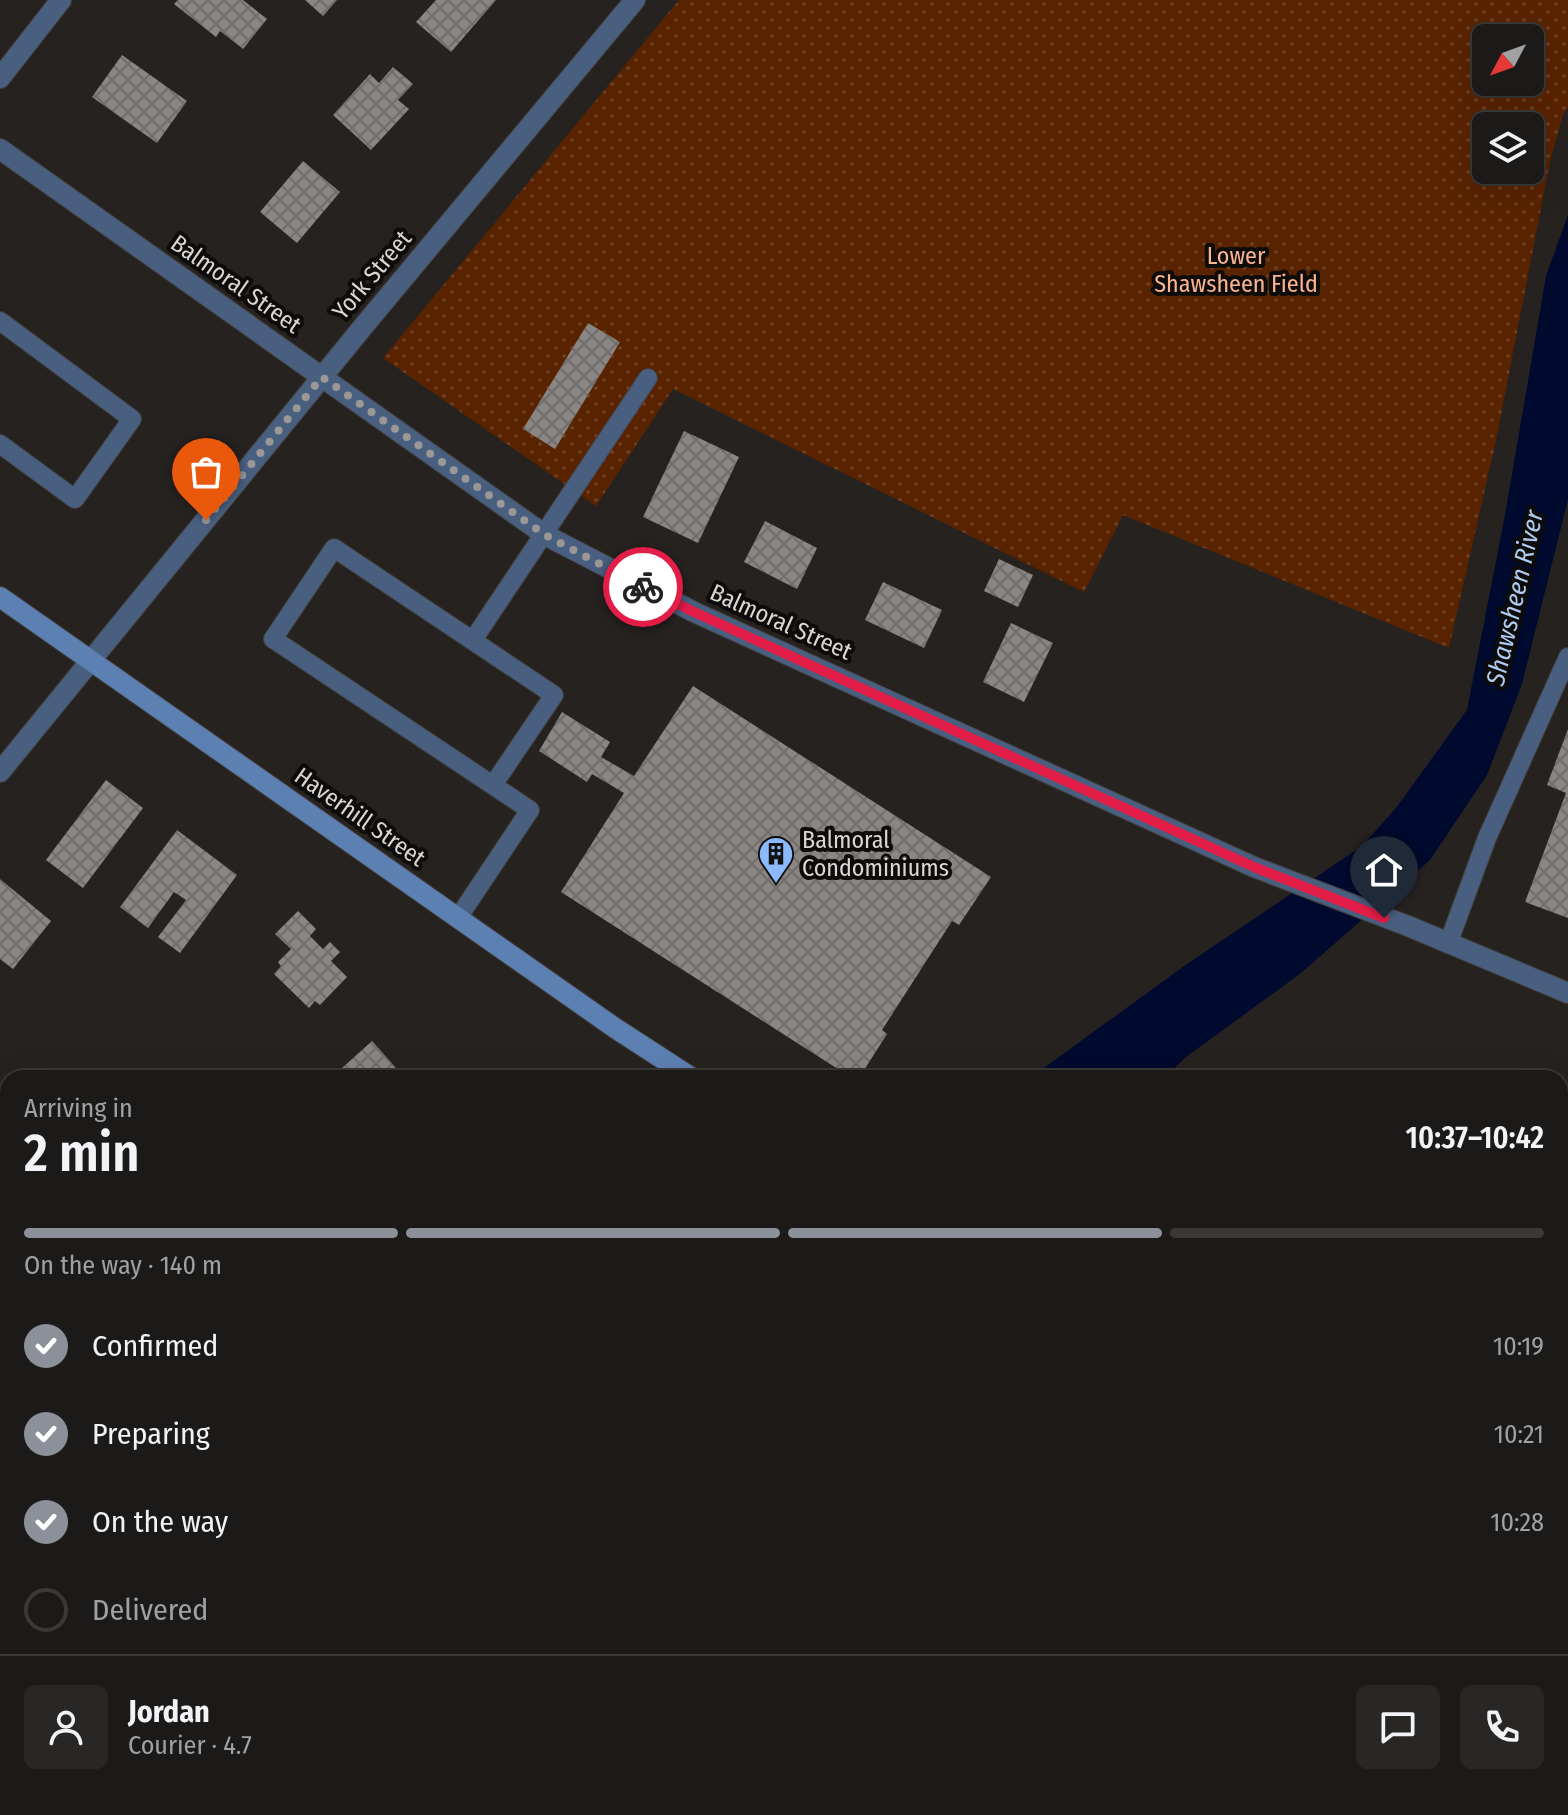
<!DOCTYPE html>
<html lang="en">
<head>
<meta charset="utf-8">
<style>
  body { margin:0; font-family:"Fira Sans Condensed",sans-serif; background:#292725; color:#f1f3f6; height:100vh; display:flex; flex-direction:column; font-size:30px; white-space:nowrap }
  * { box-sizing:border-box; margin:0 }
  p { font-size:26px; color:#a0a1a2 }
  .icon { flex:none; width:44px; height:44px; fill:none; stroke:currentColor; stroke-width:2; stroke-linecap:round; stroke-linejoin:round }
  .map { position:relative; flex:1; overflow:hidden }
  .side { position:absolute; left:0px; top:1070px; width:1568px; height:746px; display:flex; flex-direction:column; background:#1c1a18; border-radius:24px 24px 0 0; box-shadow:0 8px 32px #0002,0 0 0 2px #3a3837 }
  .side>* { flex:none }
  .needle { width:52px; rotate:229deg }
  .buttons { position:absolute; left:1472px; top:24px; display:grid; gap:16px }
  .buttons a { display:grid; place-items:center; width:72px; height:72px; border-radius:12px; background:#1c1a18; box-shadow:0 8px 32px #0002,0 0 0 2px #3a3837; font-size:40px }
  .pin { position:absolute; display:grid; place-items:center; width:68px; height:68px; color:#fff; margin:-82px -34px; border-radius:50% 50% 50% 0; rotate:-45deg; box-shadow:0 0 8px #0007 }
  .pin .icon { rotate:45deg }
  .courier { position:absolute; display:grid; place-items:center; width:80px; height:80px; margin:-40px; border:6px solid #e11d48; border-radius:50%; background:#fff; color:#222; box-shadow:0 2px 10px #0007 }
  .head em { font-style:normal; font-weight:600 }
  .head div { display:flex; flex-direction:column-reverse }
  .head { display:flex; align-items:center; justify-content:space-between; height:136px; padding:0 24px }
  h1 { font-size:52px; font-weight:600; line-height:60px }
  .bar { display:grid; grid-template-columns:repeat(4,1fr); gap:12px 8px; align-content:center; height:96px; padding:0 24px }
  .bar i { height:10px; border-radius:6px; background:#3a3837 }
  .bar .current { background:#8c9099 }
  .bar p { grid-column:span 4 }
  .line { display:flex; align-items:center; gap:20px; padding:0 24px; border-top:2px solid #3a3837 }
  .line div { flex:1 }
  .round { display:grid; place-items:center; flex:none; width:84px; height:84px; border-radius:12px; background:#292725 }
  ol { padding:0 24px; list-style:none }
  li { display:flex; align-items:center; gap:24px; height:88px }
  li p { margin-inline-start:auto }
  li .icon { padding:8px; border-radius:50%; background:#8c9099; color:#fff; stroke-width:4 }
  li:last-child { color:#a0a1a2 }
  li i { width:44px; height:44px; border:4px solid #3a3837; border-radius:50% }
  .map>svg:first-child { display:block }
  .park { fill:url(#park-dots); fill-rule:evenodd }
  .water { fill:#000a2e }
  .building { fill:url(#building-cross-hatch) }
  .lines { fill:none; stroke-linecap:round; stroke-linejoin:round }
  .lane-casing { stroke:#433f3d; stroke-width:20 }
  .street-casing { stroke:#433f3d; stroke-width:22 }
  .secondary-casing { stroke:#433f3d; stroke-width:22 }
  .primary-casing { stroke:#433f3d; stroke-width:22 }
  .lane { stroke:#495f7f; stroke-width:18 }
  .street { stroke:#495f7f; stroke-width:20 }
  .secondary { stroke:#5d80b3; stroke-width:20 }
  .primary { stroke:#6d9adb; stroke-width:20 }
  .done { stroke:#9a9796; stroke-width:8; stroke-dasharray:0 14.4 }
  .route { stroke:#e11d48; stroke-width:10 }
  .labels { text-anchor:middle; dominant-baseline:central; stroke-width:8; stroke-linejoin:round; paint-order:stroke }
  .park-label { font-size:24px; fill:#fab490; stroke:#0d0c0b }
  .street-label { font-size:24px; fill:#d9d6d5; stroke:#0d0c0b }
  .poi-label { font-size:24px; fill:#d9d6d5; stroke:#0d0c0b; text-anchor:start }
  .water-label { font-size:26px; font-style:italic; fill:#afcbf2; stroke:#0d0c0b }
</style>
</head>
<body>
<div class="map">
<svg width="1568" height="1815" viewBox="0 0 1568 1815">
  <defs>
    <pattern id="park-dots" width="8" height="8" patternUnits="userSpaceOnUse" patternTransform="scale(2)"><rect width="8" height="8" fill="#592300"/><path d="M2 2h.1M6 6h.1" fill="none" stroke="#704224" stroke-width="1.8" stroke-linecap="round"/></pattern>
    <pattern id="building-cross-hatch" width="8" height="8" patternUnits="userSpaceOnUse" patternTransform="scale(2)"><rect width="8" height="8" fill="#8a8684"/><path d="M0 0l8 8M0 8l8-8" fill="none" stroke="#706e6c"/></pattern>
  </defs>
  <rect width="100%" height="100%" fill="#262220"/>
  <path class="park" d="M 679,0 L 1568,0 L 1568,108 L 1563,114 L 1550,162 L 1496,440 L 1449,648 L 1123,515 L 1084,592 L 673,389 L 596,506 L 383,358 ZM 1486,38 L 1530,38 L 1530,82 L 1486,82 ZM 1486,126 L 1530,126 L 1530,170 L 1486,170 Z"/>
  <g class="water">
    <polygon points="1568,215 1568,499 1522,684 1487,775 1430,860 1301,973 1186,1057 1164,1078 1030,1078 1187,964 1362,846 1396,808 1467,710 1505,515 1546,276"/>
    <polygon points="253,1808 342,1808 334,1815 245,1815"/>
  </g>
  <g class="building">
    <polygon points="178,0 243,0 267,19 243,49 220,31 216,37 174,4"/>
    <polygon points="305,0 337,0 323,16"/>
    <polygon points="436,0 496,0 451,52 416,22"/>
    <polygon points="122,55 187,101 157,143 92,97"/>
    <polygon points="393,67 413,84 398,100 409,109 371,150 333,115 370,74 379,83"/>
    <polygon points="303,161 340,192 297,243 260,212"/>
    <polygon points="588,323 620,342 555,449 523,429"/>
    <polygon points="684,431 739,457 698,543 643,517"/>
    <polygon points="765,521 817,548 797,589 744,562"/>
    <polygon points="999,559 1033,575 1018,607 984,591"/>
    <polygon points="883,582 942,610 924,648 865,620"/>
    <polygon points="1011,623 1053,643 1024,702 983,682"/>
    <polygon points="693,686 991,877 959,925 952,921 882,1030 887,1034 859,1078 852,1078 561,892 624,793 592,774 587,782 539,751 562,712 610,742 601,757 634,776"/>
    <polygon points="1568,729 1568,918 1525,902 1566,793 1547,785"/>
    <polygon points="106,780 143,808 83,888 46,860"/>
    <polygon points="177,830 237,875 180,953 158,937 186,900 174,892 148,928 120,907"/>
    <polygon points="0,879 51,921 13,969 0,959"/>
    <polygon points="298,911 316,929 310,936 323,949 330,942 340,952 331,961 347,977 320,1005 315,1001 309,1008 274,974 281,966 278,962 291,949 275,934"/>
    <polygon points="372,1041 405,1078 331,1078"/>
    <polygon points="1567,1739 1568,1739 1568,1812 1560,1803 1560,1764"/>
    <polygon points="642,1808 656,1808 661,1815 633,1815"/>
    <polygon points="790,1808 933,1808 937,1815 779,1815"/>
    <polygon points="1383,1808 1449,1808 1447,1815 1378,1815"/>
  </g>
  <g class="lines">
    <defs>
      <g id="lane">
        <polyline points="0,321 132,419 75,499 0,444"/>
        <polyline points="473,640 648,378"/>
        <polyline points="458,918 530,810 273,639 334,548 554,695 493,785"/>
        <polyline points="1448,944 1487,838 1568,657"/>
        <polyline points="1560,1148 1568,1127"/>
      </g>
      <g id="street">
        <polyline points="0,78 61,0"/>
        <polyline points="0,149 545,535 694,612 1254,867 1408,926 1568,993"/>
        <polyline points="0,772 362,328 635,0"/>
        <polyline points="115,1815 124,1808"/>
        <polyline points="539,1815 548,1808"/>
        <polyline points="1492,1815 1494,1808"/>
      </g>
      <g id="secondary">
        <polyline points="0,597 615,1028 692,1078"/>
        <polyline points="1560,1595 1568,1599"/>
      </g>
      <g id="primary">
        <polyline points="1560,1423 1568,1402"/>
        <polyline points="1289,1815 1294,1808"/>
      </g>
    </defs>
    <use href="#lane" class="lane-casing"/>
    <use href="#street" class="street-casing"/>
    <use href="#secondary" class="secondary-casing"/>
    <use href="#primary" class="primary-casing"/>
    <use href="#lane" class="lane"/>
    <use href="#street" class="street"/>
    <use href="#secondary" class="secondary"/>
    <use href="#primary" class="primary"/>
  </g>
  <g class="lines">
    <polyline class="done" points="206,520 322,377 545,535 643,587"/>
    <polyline class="route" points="643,587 694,612 1254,867 1384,918"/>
  </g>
  <defs>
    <symbol id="building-pin" viewBox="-11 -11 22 30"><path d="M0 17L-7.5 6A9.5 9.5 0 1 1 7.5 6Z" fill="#8bb9fc" stroke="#0d0c0b"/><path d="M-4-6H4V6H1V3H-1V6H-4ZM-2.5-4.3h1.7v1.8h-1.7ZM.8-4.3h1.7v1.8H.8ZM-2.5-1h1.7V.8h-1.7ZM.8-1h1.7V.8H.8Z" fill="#111"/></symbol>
  </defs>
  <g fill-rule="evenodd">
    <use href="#building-pin" x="756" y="834" width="40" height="54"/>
  </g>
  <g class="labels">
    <g class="park-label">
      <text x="1236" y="256">Lower<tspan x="1236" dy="28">Shawsheen Field</tspan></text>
    </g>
    <g class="street-label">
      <text transform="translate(372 275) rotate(-50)">York Street</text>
      <text transform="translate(236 284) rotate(35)">Balmoral Street</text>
      <text transform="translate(781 622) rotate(24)">Balmoral Street</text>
      <text transform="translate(360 817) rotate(35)">Haverhill Street</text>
    </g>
    <g class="poi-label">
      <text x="802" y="840">Balmoral<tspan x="802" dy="28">Condominiums</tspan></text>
    </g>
    <g class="water-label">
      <text transform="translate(1515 598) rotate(-77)">Shawsheen River</text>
    </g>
  </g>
</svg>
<div class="buttons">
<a><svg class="needle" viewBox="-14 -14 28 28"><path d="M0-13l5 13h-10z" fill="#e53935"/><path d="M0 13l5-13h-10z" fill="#a0a1a2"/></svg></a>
<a><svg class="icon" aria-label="layers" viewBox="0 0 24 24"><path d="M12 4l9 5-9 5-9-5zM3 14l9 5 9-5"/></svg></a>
</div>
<div class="pin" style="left:206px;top:520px;background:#ea580c"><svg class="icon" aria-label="bag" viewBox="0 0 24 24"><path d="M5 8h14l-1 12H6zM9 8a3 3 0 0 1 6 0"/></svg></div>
<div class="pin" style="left:1384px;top:918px;background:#1f2937"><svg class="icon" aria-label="home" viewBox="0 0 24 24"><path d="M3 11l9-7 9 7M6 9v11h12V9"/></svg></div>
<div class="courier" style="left:643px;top:587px"><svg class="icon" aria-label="bike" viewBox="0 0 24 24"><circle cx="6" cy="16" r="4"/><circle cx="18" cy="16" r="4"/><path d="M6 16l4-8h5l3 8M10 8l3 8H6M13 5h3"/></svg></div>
<section class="side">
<div class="head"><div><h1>2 min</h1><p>Arriving in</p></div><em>10:37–10:42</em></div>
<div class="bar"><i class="current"></i><i class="current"></i><i class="current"></i><i></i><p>On the way · 140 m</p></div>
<ol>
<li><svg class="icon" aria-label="check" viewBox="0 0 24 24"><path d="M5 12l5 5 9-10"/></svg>Confirmed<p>10:19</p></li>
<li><svg class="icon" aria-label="check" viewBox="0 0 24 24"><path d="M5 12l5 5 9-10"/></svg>Preparing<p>10:21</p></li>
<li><svg class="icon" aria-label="check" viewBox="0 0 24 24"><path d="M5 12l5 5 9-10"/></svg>On the way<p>10:28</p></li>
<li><i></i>Delivered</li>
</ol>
<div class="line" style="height:144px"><a class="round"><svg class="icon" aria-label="person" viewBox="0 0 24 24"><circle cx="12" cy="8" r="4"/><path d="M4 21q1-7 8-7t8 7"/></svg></a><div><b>Jordan</b><p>Courier · 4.7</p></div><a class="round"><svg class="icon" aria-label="chat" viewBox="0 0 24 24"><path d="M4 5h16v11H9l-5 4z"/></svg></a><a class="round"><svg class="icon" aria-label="phone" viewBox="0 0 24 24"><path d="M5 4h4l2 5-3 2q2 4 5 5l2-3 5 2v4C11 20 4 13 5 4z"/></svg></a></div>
</section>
</div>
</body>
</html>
